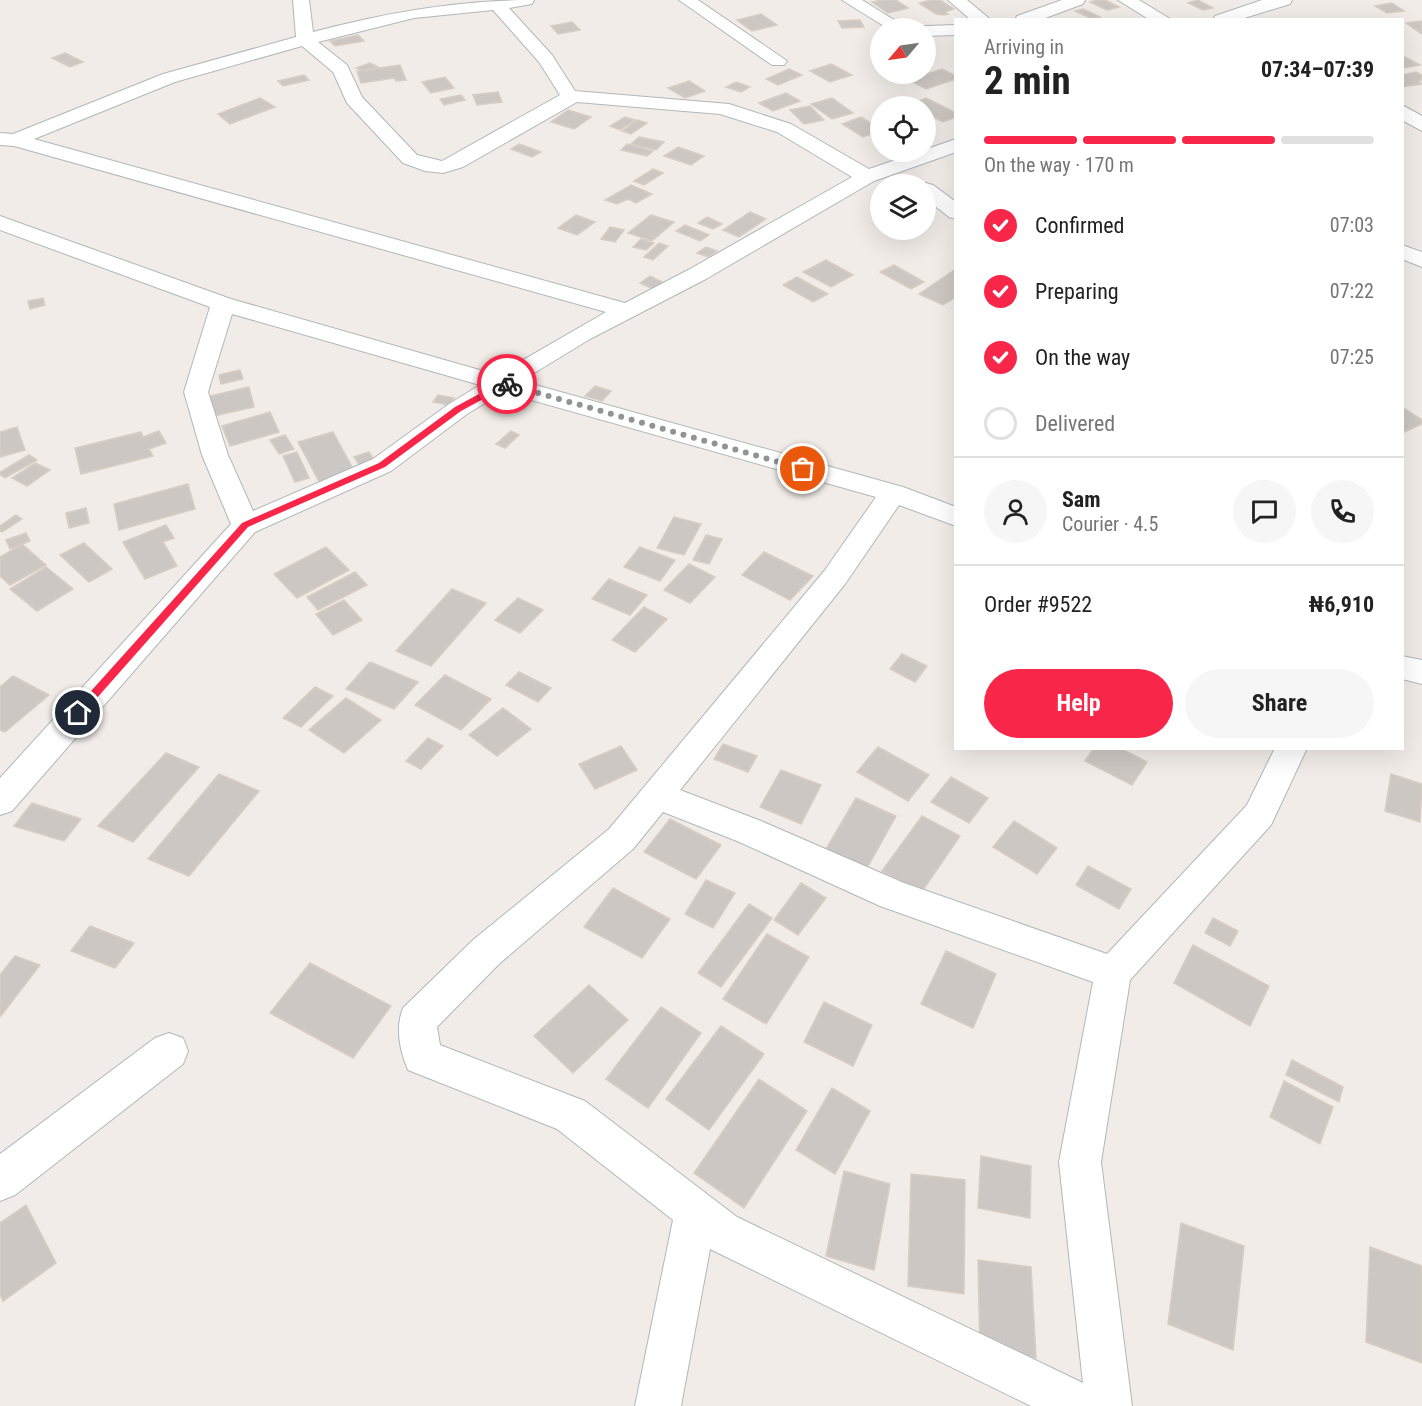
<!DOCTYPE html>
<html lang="en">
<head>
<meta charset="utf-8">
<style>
  body { margin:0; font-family:"Roboto Condensed",sans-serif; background:#f6f6f6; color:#222; height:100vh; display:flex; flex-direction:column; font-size:22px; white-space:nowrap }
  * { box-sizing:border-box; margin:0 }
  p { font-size:20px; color:#767676 }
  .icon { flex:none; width:33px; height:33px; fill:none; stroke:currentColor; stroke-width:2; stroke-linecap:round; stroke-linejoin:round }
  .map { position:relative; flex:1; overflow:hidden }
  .sheet { position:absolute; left:954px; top:18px; width:450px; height:732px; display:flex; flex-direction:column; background:#fff; border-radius:0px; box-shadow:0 6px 24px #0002 }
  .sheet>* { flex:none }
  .needle { width:39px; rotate:241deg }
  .buttons { position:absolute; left:870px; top:18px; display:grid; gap:12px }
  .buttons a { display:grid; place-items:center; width:66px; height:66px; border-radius:50%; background:#fff; box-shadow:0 6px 24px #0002; font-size:30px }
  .pin { position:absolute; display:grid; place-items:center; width:51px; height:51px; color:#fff; margin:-26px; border:3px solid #fff; border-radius:50%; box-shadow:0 2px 6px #0007 }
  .courier { position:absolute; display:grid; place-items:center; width:60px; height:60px; margin:-30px; border:4px solid #f82648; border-radius:50%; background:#fff; color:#222; box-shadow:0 2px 8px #0007 }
  .headline em { font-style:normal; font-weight:700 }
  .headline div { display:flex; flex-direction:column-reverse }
  .headline { display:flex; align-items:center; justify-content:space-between; height:102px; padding:0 30px }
  h1 { font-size:39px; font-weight:700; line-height:45px }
  .bar { display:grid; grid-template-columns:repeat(4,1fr); gap:9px 6px; align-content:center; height:72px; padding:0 30px }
  .bar i { height:8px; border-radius:4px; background:#e0e0e0 }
  .bar .on { background:#f82648 }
  .bar p { grid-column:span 4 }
  .line { display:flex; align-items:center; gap:15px; padding:0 30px; border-top:2px solid #e0e0e0 }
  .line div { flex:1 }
  .round { display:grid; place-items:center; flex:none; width:63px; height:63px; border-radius:32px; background:#f6f6f6 }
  ol { padding:0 30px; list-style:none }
  li { display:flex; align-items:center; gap:18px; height:66px }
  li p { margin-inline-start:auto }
  li .icon { padding:6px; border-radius:50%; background:#f82648; color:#fff; stroke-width:4 }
  li:last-child { color:#767676 }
  li i { width:33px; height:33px; border:3px solid #e0e0e0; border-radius:50% }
  .primary-button { display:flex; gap:12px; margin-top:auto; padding:12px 30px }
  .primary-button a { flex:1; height:69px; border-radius:36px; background:#f82648; color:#fff; font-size:24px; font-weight:700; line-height:69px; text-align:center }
  .primary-button a+a { background:#f6f6f6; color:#222 }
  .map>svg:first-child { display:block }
  .building { fill:#cdc7c3; stroke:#d7cdc4; stroke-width:1.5 }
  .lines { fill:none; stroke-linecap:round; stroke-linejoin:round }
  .minor-casing { stroke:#b2b7ba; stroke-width:2 }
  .minor { fill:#fff; fill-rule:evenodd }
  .route { fill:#f82648 }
  .done { stroke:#919494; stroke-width:6; stroke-dasharray:0 10.8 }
</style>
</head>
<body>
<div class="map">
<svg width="1422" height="1406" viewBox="0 0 1422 1406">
  <rect width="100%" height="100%" fill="#f1ece7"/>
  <g class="building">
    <polygon points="883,0 896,0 908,8 888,13 872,2"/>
    <polygon points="931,0 940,0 954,9 945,12 948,14 942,15 936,14 919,3"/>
    <polygon points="1096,0 1105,0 1119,7 1107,10 1090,2"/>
    <polygon points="1198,0 1213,8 1203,10 1188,3"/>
    <polygon points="1392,3 1404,11 1387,13 1375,6"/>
    <polygon points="1083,9 1100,17 1092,19 1075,11"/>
    <polygon points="761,14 777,25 752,31 737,20"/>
    <polygon points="860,20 864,27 842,28 838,21"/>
    <polygon points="1422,21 1422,34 1406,23"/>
    <polygon points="572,22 580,30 558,34 551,26"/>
    <polygon points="358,35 364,41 335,46 330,41"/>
    <polygon points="65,53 83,62 70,67 52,58"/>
    <polygon points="1402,57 1405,57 1420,65 1402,68"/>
    <polygon points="370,63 384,70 371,75 356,68"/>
    <polygon points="831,64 852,75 830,82 810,71"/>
    <polygon points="400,65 406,80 396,81 394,78 361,83 357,71"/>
    <polygon points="789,69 802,75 778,85 766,79"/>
    <polygon points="942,69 956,76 956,79 926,89 909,80"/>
    <polygon points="1416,72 1422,75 1422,80 1418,81 1422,84 1402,87 1402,75"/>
    <polygon points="304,75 309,80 283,86 278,81"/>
    <polygon points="445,77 454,88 431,93 422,82"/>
    <polygon points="689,81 705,91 685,98 668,88"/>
    <polygon points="736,82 750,87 741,92 726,87"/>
    <polygon points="498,92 502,102 477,105 473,95"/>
    <polygon points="786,93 800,101 773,111 759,103"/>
    <polygon points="461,95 465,100 444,105 440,99"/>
    <polygon points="260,98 275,107 230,124 218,114"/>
    <polygon points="832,98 853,113 832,119 811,104"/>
    <polygon points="926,98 956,113 956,117 943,122 926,113 926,106 909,105"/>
    <polygon points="810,106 824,120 804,124 790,110"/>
    <polygon points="568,110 591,117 574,129 551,122"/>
    <polygon points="625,117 635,120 620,130 610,126"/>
    <polygon points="861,117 880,129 880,131 863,137 842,124"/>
    <polygon points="637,120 647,123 631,134 622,131"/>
    <polygon points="639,137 664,142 656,150 631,144"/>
    <polygon points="519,144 541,152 532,157 511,149"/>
    <polygon points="627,144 653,151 647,156 621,150"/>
    <polygon points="678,147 704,156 691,165 664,156"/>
    <polygon points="653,169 663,173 644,185 634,181"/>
    <polygon points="631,185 652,194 636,203 628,199 617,204 605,200"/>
    <polygon points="750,212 766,219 739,237 723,230"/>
    <polygon points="576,215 595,222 577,235 558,228"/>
    <polygon points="651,215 674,222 652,241 628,233"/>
    <polygon points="707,217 722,224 713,229 698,223"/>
    <polygon points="685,225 709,235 700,241 676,231"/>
    <polygon points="610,227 624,230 615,242 601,239"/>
    <polygon points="641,239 654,243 646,250 633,247"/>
    <polygon points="659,243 668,246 653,260 644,257"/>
    <polygon points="706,247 717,251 708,257 697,253"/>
    <polygon points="826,260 853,275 831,287 803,272"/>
    <polygon points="894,265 924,282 911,289 880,272"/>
    <polygon points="956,269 956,297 943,305 919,294"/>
    <polygon points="650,276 664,283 655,290 640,283"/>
    <polygon points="797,277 828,294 813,302 783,285"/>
    <polygon points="43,298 45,305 30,309 28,301"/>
    <polygon points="501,364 516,372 503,381 488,372"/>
    <polygon points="240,370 243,379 221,384 219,375"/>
    <polygon points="595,386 611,391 602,401 585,396"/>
    <polygon points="249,387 254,407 214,416 210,396"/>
    <polygon points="438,395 454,398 449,405 433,402"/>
    <polygon points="1402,407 1422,420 1422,424 1402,433"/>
    <polygon points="270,412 279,432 230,446 222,426"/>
    <polygon points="17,427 25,450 0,457 0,432"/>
    <polygon points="159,431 166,443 149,449 153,456 81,474 75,448 141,432 143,437"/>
    <polygon points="511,431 519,435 505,448 496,444"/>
    <polygon points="333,432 357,476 322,487 298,442"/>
    <polygon points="285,435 294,449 279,454 270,440"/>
    <polygon points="297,452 309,478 295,482 283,456"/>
    <polygon points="369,452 376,464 362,469 354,457"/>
    <polygon points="29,455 37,460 5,478 0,475 0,472"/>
    <polygon points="35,463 50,470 27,486 12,478"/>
    <polygon points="188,484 195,509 119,530 114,504"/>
    <polygon points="86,508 89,523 69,528 66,513"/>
    <polygon points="16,515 22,519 2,532 0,531 0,526"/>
    <polygon points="674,517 701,524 684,555 657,548"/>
    <polygon points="166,525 174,538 163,542 177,566 145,579 123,542"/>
    <polygon points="26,533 30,541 10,549 6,540"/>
    <polygon points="706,535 722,539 709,564 693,560"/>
    <polygon points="84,543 112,569 89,582 60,555"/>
    <polygon points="22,544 46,565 10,585 0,576 0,557"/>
    <polygon points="326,547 349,570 297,598 274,574"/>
    <polygon points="640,547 675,560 660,581 624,567"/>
    <polygon points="764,552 813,576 790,600 742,575"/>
    <polygon points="689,564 715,577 690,603 664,590"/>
    <polygon points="46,567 73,589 37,611 10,589"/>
    <polygon points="355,572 367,585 318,610 307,597"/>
    <polygon points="609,579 647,595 630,615 592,599"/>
    <polygon points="452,589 486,603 431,666 396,651"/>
    <polygon points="518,598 543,610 520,633 495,620"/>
    <polygon points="344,600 362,620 333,635 316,614"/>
    <polygon points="644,607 667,619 635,652 612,640"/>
    <polygon points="902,654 927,666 915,682 890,669"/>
    <polygon points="370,662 418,682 394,709 346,689"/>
    <polygon points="519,672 551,688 538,702 506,685"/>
    <polygon points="445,675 491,699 461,730 415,705"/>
    <polygon points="13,676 49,695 5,732 0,730 0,687"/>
    <polygon points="315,687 333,696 301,727 283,718"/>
    <polygon points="346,698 381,720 344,753 309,730"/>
    <polygon points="503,708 531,729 497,756 469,735"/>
    <polygon points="428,738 443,746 421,769 406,761"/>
    <polygon points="723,744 757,756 748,772 714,759"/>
    <polygon points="621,746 637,770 595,789 579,764"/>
    <polygon points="878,747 929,775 908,801 857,772"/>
    <polygon points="1094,748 1120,748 1147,762 1132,785 1085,761"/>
    <polygon points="166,753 199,767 133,842 98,826"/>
    <polygon points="781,770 821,785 801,824 760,807"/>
    <polygon points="219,774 259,791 189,876 148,859"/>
    <polygon points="1391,774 1422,784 1420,822 1385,811"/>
    <polygon points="951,777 988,798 969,823 931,802"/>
    <polygon points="856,798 896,816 867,868 826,849"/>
    <polygon points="32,803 81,819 64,841 14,826"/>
    <polygon points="922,816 960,836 921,893 882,871"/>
    <polygon points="670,819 721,845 696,879 644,852"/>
    <polygon points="1014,821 1057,848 1037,874 993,847"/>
    <polygon points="1088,866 1131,889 1119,909 1076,885"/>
    <polygon points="706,880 735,893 713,928 685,914"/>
    <polygon points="801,883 826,898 798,935 774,920"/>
    <polygon points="613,888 670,919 642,958 584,927"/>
    <polygon points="749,904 772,918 721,987 698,973"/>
    <polygon points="1213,918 1238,931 1230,946 1205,933"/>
    <polygon points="90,926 134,943 115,968 71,951"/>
    <polygon points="767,934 809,957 766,1024 723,999"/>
    <polygon points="1193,945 1269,986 1250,1026 1174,983"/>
    <polygon points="946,951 996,974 973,1028 921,1004"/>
    <polygon points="15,956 40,965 0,1017 0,975"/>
    <polygon points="310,963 391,1006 353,1058 270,1013"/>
    <polygon points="589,985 628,1020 573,1073 534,1036"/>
    <polygon points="824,1002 872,1025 853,1066 804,1042"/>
    <polygon points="661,1007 701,1033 648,1108 606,1079"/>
    <polygon points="721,1026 764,1054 709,1130 666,1099"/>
    <polygon points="1292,1060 1343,1087 1339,1102 1286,1075"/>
    <polygon points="759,1079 807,1111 744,1208 694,1173"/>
    <polygon points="1284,1081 1333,1107 1320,1144 1270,1117"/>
    <polygon points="832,1088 870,1111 835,1174 796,1150"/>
    <polygon points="981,1156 1031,1166 1030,1218 978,1208"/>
    <polygon points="844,1171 890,1184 874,1270 826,1256"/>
    <polygon points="911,1174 965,1180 964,1294 908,1286"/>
    <polygon points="26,1205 56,1263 3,1301 0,1294 0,1223"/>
    <polygon points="1181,1223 1244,1246 1233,1350 1168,1324"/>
    <polygon points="1370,1247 1422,1266 1422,1363 1366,1342"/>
    <polygon points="978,1260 1031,1267 1036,1358 980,1351"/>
  </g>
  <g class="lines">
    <defs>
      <g id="minor">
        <path d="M 293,0 L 309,0 L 313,32 C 388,12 459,0 534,0 L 532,4 L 509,8 L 552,55 L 575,91 L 729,104 L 791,124 L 869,169 L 956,139 L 956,152 L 874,181 L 706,279 L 590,339 L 521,381 L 903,487 L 956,507 L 956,526 L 899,505 L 845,584 L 680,790 L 761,821 L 904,883 L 1107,954 L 1247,805 L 1275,748 L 1307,748 L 1271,825 L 1130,980 L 1101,1162 L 1132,1406 L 1031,1406 L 710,1249 L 681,1406 L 635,1406 L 673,1220 L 557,1129 L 408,1070 C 400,1051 395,1028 403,1008 L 473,940 L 609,829 L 825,570 L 876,497 L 503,392 L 467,414 L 391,471 L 255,532 L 12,811 L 0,815 L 0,778 L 231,524 L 202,455 L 184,392 L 210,307 L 0,230 L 0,216 L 231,299 L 497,375 L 606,312 L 14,146 L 0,145 L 0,133 L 13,134 L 163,74 L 296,37 ZM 493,10 L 539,62 L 560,95 L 442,161 L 417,155 L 362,97 L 347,65 L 318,42 L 414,18 ZM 302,46 L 333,72 L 347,103 L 403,163 L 425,171 L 443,173 L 463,167 L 577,102 L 720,114 L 777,132 L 852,177 L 690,269 L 625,303 L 34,139 L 175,82 ZM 232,314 L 480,385 L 449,404 L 373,459 L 253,511 L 228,455 L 208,392 ZM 663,812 L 737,841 L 880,906 L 1093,982 L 1059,1162 L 1083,1383 L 737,1217 L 585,1101 L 440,1045 L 437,1027 L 499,964 L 633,849 Z"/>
        <polygon points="679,0 698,0 787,61 784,65 772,65"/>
        <polygon points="842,0 862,0 907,28 887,28"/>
        <polygon points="948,0 967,0 991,20 971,20"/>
        <polygon points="1062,0 1085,0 1083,4 1040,20 1015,20 1017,16"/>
        <polygon points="1118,0 1139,0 1172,20 1150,20"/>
        <polygon points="1262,0 1292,0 1290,4 1238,20 1213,20 1215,16"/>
        <polygon points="956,25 956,35 926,36 926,28 919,28 926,26"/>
        <polygon points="1402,105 1422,116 1422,131 1402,120"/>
        <polygon points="926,183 933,185 956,202 956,219 949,217 926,199 926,184 919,184"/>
        <polygon points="1402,245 1422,252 1422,267 1402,259"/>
        <polygon points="1402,656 1422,660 1422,684 1402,679"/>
        <polygon points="169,1033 183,1038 188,1051 183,1064 15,1195 0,1201 0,1154 155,1038"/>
      </g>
    </defs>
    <use href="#minor" class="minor-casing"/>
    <use href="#minor" class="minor"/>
  </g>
  <polygon class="route" points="501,382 511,384 461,411 385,467 248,527 81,716 74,716 74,710 242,523 379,463 455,407"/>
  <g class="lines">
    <polyline class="done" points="507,384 803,469"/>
  </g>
</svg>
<div class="buttons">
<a><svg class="needle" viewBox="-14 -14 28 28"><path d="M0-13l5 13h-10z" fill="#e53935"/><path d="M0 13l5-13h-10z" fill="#767676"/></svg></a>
<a><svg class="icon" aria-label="locate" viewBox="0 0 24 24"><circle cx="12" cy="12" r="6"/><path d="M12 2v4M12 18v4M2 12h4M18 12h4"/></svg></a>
<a><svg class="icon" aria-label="layers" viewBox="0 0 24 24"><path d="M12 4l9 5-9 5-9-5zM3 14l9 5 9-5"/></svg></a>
</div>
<div class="pin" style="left:803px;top:469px;background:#ea580c"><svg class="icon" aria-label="bag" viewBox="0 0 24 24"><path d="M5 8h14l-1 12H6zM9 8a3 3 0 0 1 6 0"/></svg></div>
<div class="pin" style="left:78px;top:713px;background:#1f2937"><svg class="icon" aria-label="home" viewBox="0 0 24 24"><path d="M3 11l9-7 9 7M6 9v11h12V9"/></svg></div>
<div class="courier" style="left:507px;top:384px"><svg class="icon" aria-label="bike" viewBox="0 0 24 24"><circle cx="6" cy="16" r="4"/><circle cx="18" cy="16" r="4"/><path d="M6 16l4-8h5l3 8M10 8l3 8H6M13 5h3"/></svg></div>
<section class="sheet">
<div class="headline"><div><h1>2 min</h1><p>Arriving in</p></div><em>07:34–07:39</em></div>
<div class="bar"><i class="on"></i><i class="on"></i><i class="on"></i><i></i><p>On the way · 170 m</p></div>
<ol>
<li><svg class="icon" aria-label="check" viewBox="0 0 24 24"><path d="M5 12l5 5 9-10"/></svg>Confirmed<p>07:03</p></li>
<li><svg class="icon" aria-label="check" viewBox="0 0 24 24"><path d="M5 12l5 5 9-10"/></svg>Preparing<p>07:22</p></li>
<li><svg class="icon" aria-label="check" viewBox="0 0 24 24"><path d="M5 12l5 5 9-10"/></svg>On the way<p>07:25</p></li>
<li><i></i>Delivered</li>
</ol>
<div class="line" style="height:108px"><a class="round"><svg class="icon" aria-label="person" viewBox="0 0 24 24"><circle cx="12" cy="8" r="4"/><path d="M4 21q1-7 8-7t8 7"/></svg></a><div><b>Sam</b><p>Courier · 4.5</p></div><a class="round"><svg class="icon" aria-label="chat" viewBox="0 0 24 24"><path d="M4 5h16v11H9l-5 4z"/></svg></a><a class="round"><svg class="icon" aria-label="phone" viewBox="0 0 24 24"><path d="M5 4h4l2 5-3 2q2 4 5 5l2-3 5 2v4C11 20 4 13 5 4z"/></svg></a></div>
<div class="line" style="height:78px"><div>Order #9522</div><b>₦6,910</b></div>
<div class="primary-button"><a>Help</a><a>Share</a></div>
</section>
</div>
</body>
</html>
